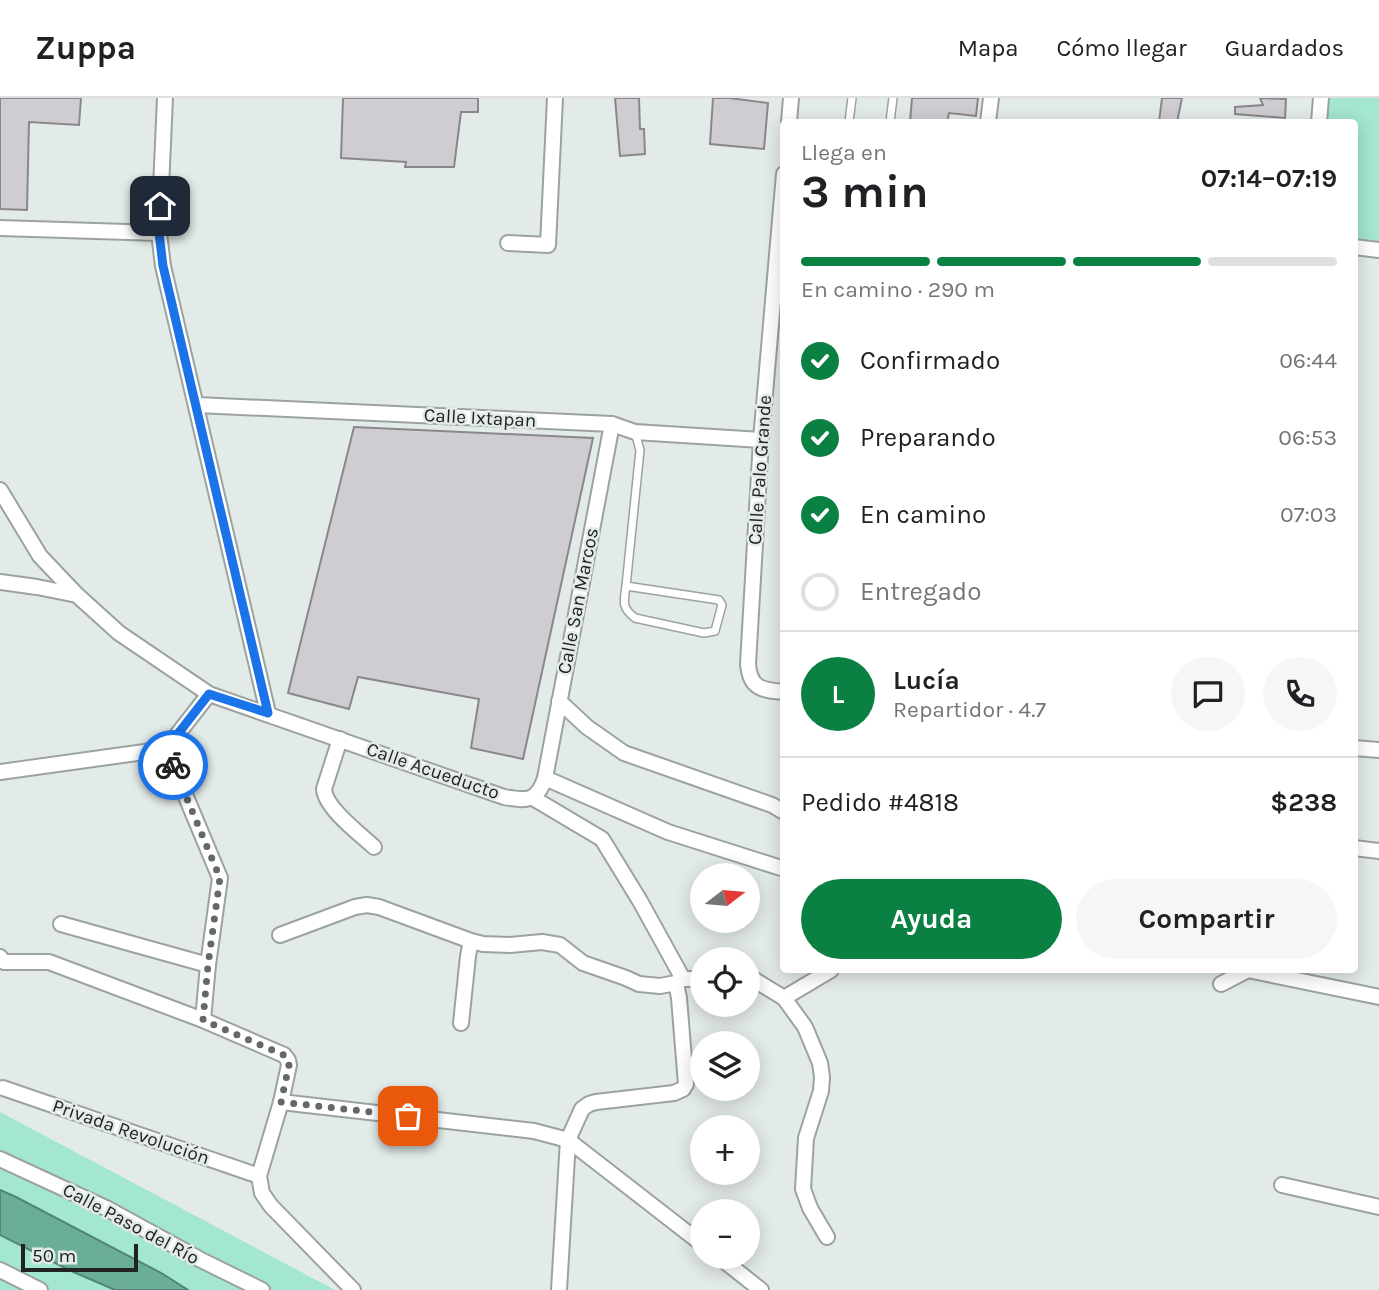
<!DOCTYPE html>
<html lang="es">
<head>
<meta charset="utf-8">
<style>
  body { margin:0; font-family:Karla,sans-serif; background:#f6f6f6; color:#202124; height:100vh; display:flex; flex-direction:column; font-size:26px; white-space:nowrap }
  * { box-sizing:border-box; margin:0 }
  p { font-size:23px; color:#757577 }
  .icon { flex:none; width:38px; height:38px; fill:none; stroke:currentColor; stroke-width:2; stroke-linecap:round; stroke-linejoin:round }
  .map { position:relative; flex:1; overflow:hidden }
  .drawer { position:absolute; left:780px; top:21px; width:578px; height:854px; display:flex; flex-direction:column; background:#fff; border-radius:7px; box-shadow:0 4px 18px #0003 }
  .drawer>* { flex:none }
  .needle { width:46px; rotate:74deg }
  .buttons { position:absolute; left:690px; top:765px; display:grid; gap:14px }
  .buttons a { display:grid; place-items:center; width:70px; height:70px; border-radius:50%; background:#fff; box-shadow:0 4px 18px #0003; font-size:35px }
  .scale { position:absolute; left:21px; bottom:18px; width:117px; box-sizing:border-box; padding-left:7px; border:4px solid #202322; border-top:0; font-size:19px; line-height:24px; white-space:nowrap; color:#202322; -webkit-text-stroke:5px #e3ebe8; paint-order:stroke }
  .pin { position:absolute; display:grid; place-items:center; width:60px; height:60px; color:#fff; margin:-30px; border-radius:14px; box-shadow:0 4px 10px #0006 }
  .courier { position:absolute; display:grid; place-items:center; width:70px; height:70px; margin:-35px; border:5px solid #1a73e8; border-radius:50%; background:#fff; color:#222; box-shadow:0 2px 9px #0007 }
  .summary em { font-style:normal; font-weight:700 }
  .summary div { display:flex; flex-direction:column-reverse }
  .summary { display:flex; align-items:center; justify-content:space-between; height:119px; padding:0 21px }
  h1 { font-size:46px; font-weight:700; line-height:52px }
  .bar { display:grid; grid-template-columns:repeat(4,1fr); gap:10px 7px; align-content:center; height:84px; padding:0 21px }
  .bar i { height:9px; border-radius:5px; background:#e0e0e0 }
  .bar .on { background:#0b8043 }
  .bar p { grid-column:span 4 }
  .line { display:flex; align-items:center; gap:18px; padding:0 21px; border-top:2px solid #e0e0e0 }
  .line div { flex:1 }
  .round { display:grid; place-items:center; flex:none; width:74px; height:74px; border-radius:37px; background:#f6f6f6 }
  ol { padding:0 21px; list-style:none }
  li { display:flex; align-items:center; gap:21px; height:77px }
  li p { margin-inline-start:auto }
  li .icon { padding:7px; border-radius:50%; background:#0b8043; color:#fff; stroke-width:4 }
  li:last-child { color:#757577 }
  li i { width:38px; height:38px; border:4px solid #e0e0e0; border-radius:50% }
  .cta { display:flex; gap:14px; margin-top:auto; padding:14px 21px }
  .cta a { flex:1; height:80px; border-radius:42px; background:#0b8043; color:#fff; font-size:28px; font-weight:700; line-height:80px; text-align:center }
  .cta a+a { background:#f6f6f6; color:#202124 }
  header { display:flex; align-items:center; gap:42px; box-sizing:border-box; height:98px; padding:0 35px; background:#fff; border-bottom:2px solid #e0e0e0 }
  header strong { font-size:33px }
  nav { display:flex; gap:38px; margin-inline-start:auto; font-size:24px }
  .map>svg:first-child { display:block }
  .green { fill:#a3e6d1 }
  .water { fill:#6aad99; stroke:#548475; stroke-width:2 }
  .building { fill:#cfccd2; stroke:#8a878c; stroke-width:2 }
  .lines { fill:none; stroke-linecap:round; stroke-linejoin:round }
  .lane-casing { stroke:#9ba2a0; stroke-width:10 }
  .street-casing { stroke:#9ba2a0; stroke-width:18 }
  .lane { stroke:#fff; stroke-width:7 }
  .street { stroke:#fff; stroke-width:14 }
  .done { stroke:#646967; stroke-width:7; stroke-dasharray:0 12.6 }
  .route { stroke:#1a73e8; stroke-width:9 }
  .labels { text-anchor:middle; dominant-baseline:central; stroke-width:5; stroke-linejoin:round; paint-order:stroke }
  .street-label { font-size:19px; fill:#202322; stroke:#e3ebe8 }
</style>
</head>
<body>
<header>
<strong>Zuppa</strong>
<nav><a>Mapa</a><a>Cómo llegar</a><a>Guardados</a></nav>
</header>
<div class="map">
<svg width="1379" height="1192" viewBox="0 0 1379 1192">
  <rect width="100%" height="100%" fill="#e3ebe8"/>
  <g class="green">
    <polygon points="1321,0 1379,0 1379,152 1355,149 1354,24 1319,24"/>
    <polygon points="0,1014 335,1192 0,1192"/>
  </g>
  <polygon class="water" points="0,1092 16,1099 163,1176 188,1192 115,1192 69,1172 0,1137"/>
  <g class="building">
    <polygon points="0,0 81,0 79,27 29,24 27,112 0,111"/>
    <polygon points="343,0 478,0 478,14 461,14 454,69 405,69 406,64 341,60"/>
    <polygon points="615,0 639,0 640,31 644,31 645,56 620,58"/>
    <polygon points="713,0 729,0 768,5 764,51 710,46"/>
    <polygon points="912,0 978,0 976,18 949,15 947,24 910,24"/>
    <polygon points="1162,0 1182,0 1177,24 1159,24"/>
    <polygon points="1260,0 1286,1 1285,20 1235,16 1235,9 1263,7"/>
    <polygon points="354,329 593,340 523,661 471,650 479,601 358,579 349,611 288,595"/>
  </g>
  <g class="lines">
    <defs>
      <g id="lane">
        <polyline points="849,24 852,0"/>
        <polyline points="890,24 893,0"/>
        <path d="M 626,488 L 719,502 L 722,507 L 715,533 L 704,535 L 635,520 C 621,509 624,504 626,488 L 640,352 L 635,334"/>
      </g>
      <g id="street">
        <polyline points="165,0 159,135 163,168 268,615"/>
        <polyline points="789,24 791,0"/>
        <polyline points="988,24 991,0"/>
        <polyline points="1319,24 1321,0"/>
        <path d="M 784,76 L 761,342 L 748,566 C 750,591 762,592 784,594"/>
        <polyline points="0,130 159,135"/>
        <polyline points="508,145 548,147 555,0"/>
        <polyline points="1354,149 1379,152"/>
        <polyline points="197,307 612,326 635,334 761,342"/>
        <path d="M 0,392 L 40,458 L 77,497 L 119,535 L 209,596 L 504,699 C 527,703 537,704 545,680 L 612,326"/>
        <polyline points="0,484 37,489 77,497"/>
        <polyline points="559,603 587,629 624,655 772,707 784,714"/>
        <path d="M 340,641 L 324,691 C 325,710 360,736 374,749"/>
        <polyline points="1354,650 1379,652"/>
        <polyline points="166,651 220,780 208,867 203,922"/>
        <polyline points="166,651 209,596"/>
        <polyline points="0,674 166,651"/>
        <polyline points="545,680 668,734 781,770 784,769"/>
        <polyline points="533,700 602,741 640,803 683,881"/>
        <polyline points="1354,750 1379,753"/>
        <polyline points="61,826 208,867"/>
        <polyline points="280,837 355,809 367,807 379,809 471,843 483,846 510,847 542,844 560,847 583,865 626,880 639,886 660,888 676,885 683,881 702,881"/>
        <polyline points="0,859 4,864 49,864 203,922 284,957 288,962 289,967 281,1004 259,1078 262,1095 271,1108 353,1192"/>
        <polyline points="747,881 753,881 784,900 805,929 820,965 822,979 821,993 806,1040 803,1091 810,1110 827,1139"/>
        <polyline points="1221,886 1248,872 1379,899"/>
        <polyline points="784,900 831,872"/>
        <polyline points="461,925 468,858 471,843"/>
        <polyline points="3,990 259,1078"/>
        <polyline points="281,1004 534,1033 568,1042 702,1146"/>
        <polyline points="0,1061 106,1110 199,1161 262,1192"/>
        <polyline points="1282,1087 1379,1109"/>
        <polyline points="718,1158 761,1192"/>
        <polyline points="0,1172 40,1192"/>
        <polyline points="559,1192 568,1042 582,1011 589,1006 596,1004 674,995 683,991 686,986 679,900 676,885"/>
      </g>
    </defs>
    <use href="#lane" class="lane-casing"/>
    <use href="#street" class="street-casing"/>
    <use href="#lane" class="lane"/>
    <use href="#street" class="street"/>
  </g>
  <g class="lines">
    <polyline class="done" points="173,667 220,780 208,867 203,922 284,957 288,962 289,967 281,1004 408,1018"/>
    <polyline class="route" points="160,108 159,135 163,168 268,615 209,596 166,651 173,667"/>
  </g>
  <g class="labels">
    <g class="street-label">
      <text transform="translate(480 320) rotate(3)">Calle Ixtapan</text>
      <text transform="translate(760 372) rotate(-86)">Calle Palo Grande</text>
      <text transform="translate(578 503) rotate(-79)">Calle San Marcos</text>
      <text transform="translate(433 673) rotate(19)">Calle Acueducto</text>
      <text transform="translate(131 1034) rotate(19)">Privada Revolución</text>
      <text transform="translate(131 1126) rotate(28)">Calle Paso del Río</text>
    </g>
  </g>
</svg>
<div class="buttons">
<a><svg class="needle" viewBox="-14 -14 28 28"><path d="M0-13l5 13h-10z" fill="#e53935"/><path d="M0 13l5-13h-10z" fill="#757577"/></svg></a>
<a><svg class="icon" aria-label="locate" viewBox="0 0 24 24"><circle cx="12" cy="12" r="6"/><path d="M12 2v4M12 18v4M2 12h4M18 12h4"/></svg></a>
<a><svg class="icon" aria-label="layers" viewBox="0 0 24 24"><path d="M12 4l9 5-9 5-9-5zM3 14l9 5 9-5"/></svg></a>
<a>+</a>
<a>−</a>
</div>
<div class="scale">50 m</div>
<div class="pin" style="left:408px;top:1018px;background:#ea580c"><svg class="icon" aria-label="bag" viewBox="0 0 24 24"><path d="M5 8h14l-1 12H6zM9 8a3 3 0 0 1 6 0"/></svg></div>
<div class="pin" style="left:160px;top:108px;background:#1f2937"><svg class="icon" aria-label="home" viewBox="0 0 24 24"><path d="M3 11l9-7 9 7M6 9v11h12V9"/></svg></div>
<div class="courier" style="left:173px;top:667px"><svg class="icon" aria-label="bike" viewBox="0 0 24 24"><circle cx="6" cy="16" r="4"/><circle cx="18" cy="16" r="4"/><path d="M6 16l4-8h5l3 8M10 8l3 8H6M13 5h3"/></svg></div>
<section class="drawer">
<div class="summary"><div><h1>3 min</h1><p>Llega en</p></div><em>07:14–07:19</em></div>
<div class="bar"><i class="on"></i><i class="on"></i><i class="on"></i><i></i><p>En camino · 290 m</p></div>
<ol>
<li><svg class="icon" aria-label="check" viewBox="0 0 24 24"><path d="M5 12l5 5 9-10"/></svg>Confirmado<p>06:44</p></li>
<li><svg class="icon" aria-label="check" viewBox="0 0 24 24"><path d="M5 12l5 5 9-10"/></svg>Preparando<p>06:53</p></li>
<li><svg class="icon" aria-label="check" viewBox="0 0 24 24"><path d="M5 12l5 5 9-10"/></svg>En camino<p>07:03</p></li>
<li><i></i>Entregado</li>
</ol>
<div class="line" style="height:126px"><b class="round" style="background:#0b8043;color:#fff">L</b><div><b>Lucía</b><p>Repartidor · 4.7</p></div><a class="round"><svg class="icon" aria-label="chat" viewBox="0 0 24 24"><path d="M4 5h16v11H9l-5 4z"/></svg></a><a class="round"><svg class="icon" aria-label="phone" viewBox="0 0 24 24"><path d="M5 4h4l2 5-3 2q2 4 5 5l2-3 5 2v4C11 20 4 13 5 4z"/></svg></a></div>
<div class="line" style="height:91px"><div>Pedido #4818</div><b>$238</b></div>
<div class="cta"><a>Ayuda</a><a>Compartir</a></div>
</section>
</div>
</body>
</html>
